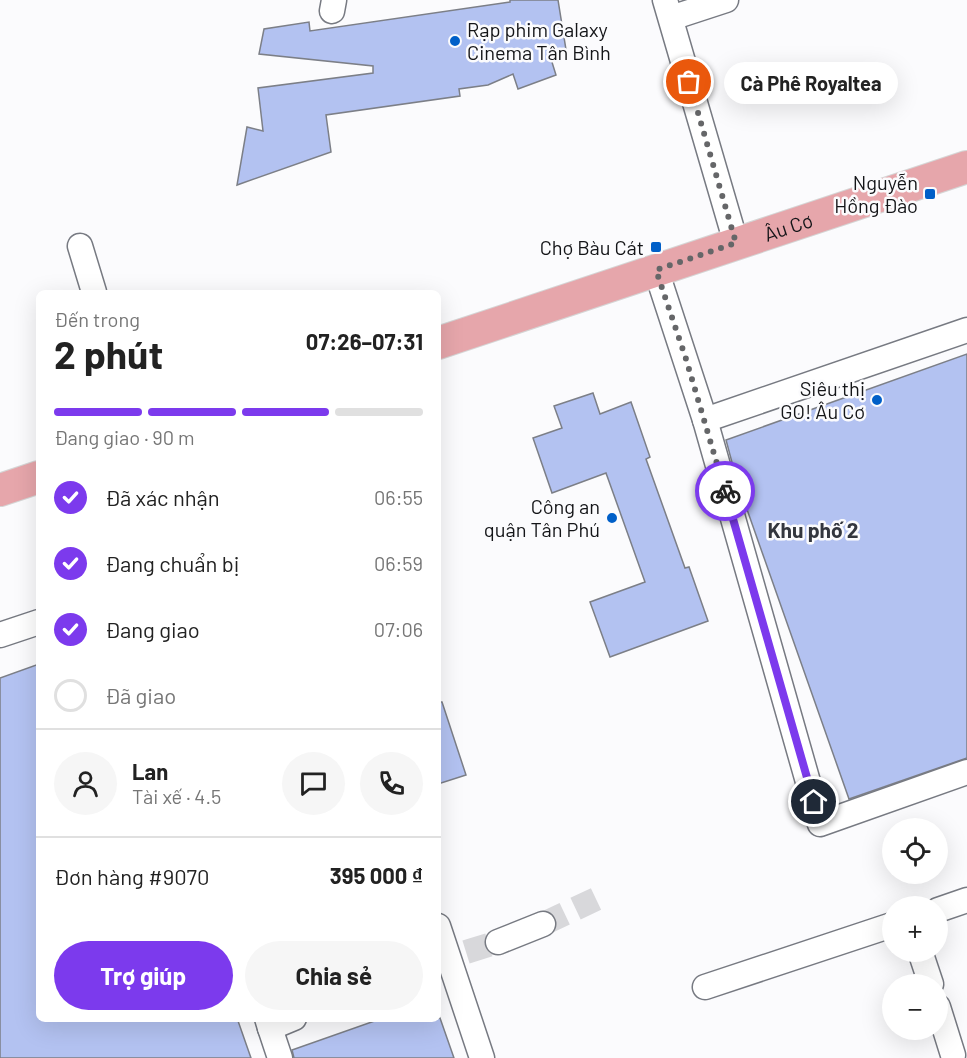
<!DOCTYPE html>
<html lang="vi">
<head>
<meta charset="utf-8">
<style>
  body { margin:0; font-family:Barlow,sans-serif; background:#f6f6f6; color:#222; height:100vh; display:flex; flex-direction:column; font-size:22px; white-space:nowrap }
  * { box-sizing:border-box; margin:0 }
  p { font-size:20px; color:#767676 }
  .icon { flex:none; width:33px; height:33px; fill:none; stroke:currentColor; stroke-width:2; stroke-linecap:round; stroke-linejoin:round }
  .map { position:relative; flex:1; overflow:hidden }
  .sheet { position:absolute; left:36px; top:290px; width:405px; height:732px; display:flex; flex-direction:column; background:#fff; border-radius:9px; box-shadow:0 6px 24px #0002 }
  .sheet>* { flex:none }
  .controls { position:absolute; left:882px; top:818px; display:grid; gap:12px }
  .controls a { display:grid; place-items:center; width:66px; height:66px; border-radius:50%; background:#fff; box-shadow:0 6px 24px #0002; font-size:30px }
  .pin { position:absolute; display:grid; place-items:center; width:51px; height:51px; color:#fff; margin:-26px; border:3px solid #fff; border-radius:50%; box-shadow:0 2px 6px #0007 }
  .courier { position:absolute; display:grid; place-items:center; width:60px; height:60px; margin:-30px; border:4px solid #7c3aed; border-radius:50%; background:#fff; color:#222; box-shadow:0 2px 8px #0007 }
  .bubble { position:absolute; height:42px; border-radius:21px; background:#fff; box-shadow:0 6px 24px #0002; font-size:20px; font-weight:700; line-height:42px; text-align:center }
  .headline em { font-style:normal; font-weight:700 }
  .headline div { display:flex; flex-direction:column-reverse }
  .headline { display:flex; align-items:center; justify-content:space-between; height:102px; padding:0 18px }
  h1 { font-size:39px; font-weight:700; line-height:45px }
  .bar { display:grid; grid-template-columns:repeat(4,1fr); gap:9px 6px; align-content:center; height:72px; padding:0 18px }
  .bar i { height:8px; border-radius:4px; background:#e0e0e0 }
  .bar .on { background:#7c3aed }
  .bar p { grid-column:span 4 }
  .line { display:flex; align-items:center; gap:15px; padding:0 18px; border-top:2px solid #e0e0e0 }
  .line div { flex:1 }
  .round { display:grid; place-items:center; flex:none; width:63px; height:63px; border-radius:32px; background:#f6f6f6 }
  ol { padding:0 18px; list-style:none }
  li { display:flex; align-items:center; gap:18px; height:66px }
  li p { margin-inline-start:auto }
  li .icon { padding:6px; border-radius:50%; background:#7c3aed; color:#fff; stroke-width:4 }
  li:last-child { color:#767676 }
  li i { width:33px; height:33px; border:3px solid #e0e0e0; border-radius:50% }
  .button { display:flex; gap:12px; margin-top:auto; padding:12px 18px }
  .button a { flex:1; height:69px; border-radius:36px; background:#7c3aed; color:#fff; font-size:24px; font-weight:700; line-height:69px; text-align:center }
  .button a+a { background:#f6f6f6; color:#222 }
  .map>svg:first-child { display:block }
  .building { fill:#b3c2f1; stroke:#7c7f87; stroke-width:1.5 }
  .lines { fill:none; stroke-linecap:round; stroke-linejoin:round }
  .minor-tunnel { stroke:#d8d8db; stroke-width:24; stroke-dasharray:24 12; stroke-linecap:butt }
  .minor-casing { stroke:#777a82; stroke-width:27 }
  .major-casing { stroke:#d5d5d5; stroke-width:34 }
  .minor { stroke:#fff; stroke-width:24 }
  .major { stroke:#e6a6ab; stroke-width:32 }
  .done { stroke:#656668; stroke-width:6; stroke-dasharray:0 10.8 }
  .route { stroke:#7c3aed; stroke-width:8 }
  .poi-dot { fill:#005fc8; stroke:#fbfbfd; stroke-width:2 }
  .labels { text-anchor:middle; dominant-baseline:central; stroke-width:5; stroke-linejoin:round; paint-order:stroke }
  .poi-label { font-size:20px; fill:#141518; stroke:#fbfbfd; text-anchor:end }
  .street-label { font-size:20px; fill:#141518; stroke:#fbfbfd }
  .neighbourhood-label { font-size:21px; font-weight:bold; fill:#33363e; stroke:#fbfbfd }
</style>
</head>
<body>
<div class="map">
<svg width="967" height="1058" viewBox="0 0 967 1058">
  <rect width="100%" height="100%" fill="#fbfbfd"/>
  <g class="building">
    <polygon points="510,0 558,0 567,56 551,59 556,75 518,89 513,74 488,85 459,89 460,96 326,115 331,152 237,185 247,127 263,131 258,88 373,73 373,66 259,54 264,29 309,22 310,31 510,2"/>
    <polygon points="967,354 967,758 849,799 737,481 726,440"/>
    <polygon points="593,393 600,414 631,402 650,457 646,459 685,568 689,567 708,621 610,657 590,602 645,582 606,473 552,493 533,438 562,428 554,406"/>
    <polygon points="39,664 39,1018 237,1018 251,1058 0,1058 0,678"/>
    <polygon points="438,702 442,702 466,775 438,784"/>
    <polygon points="383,1018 440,1018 454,1058 294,1058 292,1050"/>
  </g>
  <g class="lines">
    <g class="minor-tunnel">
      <polyline points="543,924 596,899"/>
      <polyline points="466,952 498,942"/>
    </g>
    <defs>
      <g id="minor">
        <polyline points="665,0 736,243"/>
        <polyline points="332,11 334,0"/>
        <polyline points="671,18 726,0"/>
        <polyline points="80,246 94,292"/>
        <polyline points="656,270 705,420 820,824 967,772"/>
        <polyline points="705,420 967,330"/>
        <polyline points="0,635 39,622"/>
        <polyline points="938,910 967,900"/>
        <polyline points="438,926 482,1058"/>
        <polyline points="498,942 543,924"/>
        <polyline points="920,951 931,984"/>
        <polyline points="705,987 892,925"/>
        <polyline points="938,1007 953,1055"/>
        <polyline points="267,1018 270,1028 294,1018"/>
        <polyline points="270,1028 280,1058"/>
      </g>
      <g id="major">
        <path id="s1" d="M 438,343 L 967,167"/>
        <polyline points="0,490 39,477"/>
      </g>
    </defs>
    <use href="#minor" class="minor-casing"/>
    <use href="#major" class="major-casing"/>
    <use href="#minor" class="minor"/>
    <use href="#major" class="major"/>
  </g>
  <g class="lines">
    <polyline class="done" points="689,82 736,243 656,270 686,359 725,491"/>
    <polyline class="route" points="725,491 814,802"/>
  </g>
  <g class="poi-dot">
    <circle cx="455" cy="41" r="6"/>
    <rect x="924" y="188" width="12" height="12" rx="3"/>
    <rect x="650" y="241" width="12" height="12" rx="3"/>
    <circle cx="877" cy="400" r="6"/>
    <circle cx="612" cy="518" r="6"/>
  </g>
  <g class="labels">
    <g class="poi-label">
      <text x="467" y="29" text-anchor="start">Rạp phim Galaxy<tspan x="467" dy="23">Cinema Tân Bình</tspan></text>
      <text x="918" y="182">Nguyễn<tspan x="918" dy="23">Hồng Đào</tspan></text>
      <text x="644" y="247">Chợ Bàu Cát</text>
      <text x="865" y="388">Siêu thị<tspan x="865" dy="23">GO! Âu Cơ</tspan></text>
      <text x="600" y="506">Công an<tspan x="600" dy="23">quận Tân Phú</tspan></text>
    </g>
    <g class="street-label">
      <text stroke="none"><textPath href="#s1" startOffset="369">Âu Cơ</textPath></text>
    </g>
    <g class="neighbourhood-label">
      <text x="813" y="529">Khu phố 2</text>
    </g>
  </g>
</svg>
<div class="controls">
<a><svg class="icon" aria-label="locate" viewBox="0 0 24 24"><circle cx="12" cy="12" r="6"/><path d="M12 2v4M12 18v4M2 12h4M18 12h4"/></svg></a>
<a>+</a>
<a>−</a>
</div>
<div class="pin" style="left:689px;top:82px;background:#ea580c"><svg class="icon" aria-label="bag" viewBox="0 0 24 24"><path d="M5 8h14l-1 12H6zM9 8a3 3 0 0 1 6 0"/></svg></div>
<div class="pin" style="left:814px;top:802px;background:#1f2937"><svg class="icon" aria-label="home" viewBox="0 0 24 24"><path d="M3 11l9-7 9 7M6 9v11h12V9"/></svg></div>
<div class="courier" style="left:725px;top:491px"><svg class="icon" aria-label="bike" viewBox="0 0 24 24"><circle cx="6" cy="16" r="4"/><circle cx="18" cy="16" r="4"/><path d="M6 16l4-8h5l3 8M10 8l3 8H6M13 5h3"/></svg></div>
<div class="bubble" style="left:724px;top:62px;width:174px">Cà Phê Royaltea</div>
<section class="sheet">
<div class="headline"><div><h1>2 phút</h1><p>Đến trong</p></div><em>07:26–07:31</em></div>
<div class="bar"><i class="on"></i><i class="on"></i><i class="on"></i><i></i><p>Đang giao · 90 m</p></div>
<ol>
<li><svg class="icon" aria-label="check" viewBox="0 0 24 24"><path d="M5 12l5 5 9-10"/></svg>Đã xác nhận<p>06:55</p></li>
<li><svg class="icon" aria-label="check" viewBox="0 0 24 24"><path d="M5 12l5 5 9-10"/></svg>Đang chuẩn bị<p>06:59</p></li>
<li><svg class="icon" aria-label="check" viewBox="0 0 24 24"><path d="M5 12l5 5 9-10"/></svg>Đang giao<p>07:06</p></li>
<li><i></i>Đã giao</li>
</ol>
<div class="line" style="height:108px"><a class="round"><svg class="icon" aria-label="person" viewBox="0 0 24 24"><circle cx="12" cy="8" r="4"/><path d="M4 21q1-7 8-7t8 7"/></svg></a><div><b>Lan</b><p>Tài xế · 4.5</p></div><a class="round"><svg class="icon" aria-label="chat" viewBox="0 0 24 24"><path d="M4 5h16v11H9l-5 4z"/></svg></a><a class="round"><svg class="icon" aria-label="phone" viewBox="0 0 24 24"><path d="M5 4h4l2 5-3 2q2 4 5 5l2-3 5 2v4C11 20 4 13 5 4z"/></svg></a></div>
<div class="line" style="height:78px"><div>Đơn hàng #9070</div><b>395 000 ₫</b></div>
<div class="button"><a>Trợ giúp</a><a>Chia sẻ</a></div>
</section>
</div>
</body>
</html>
